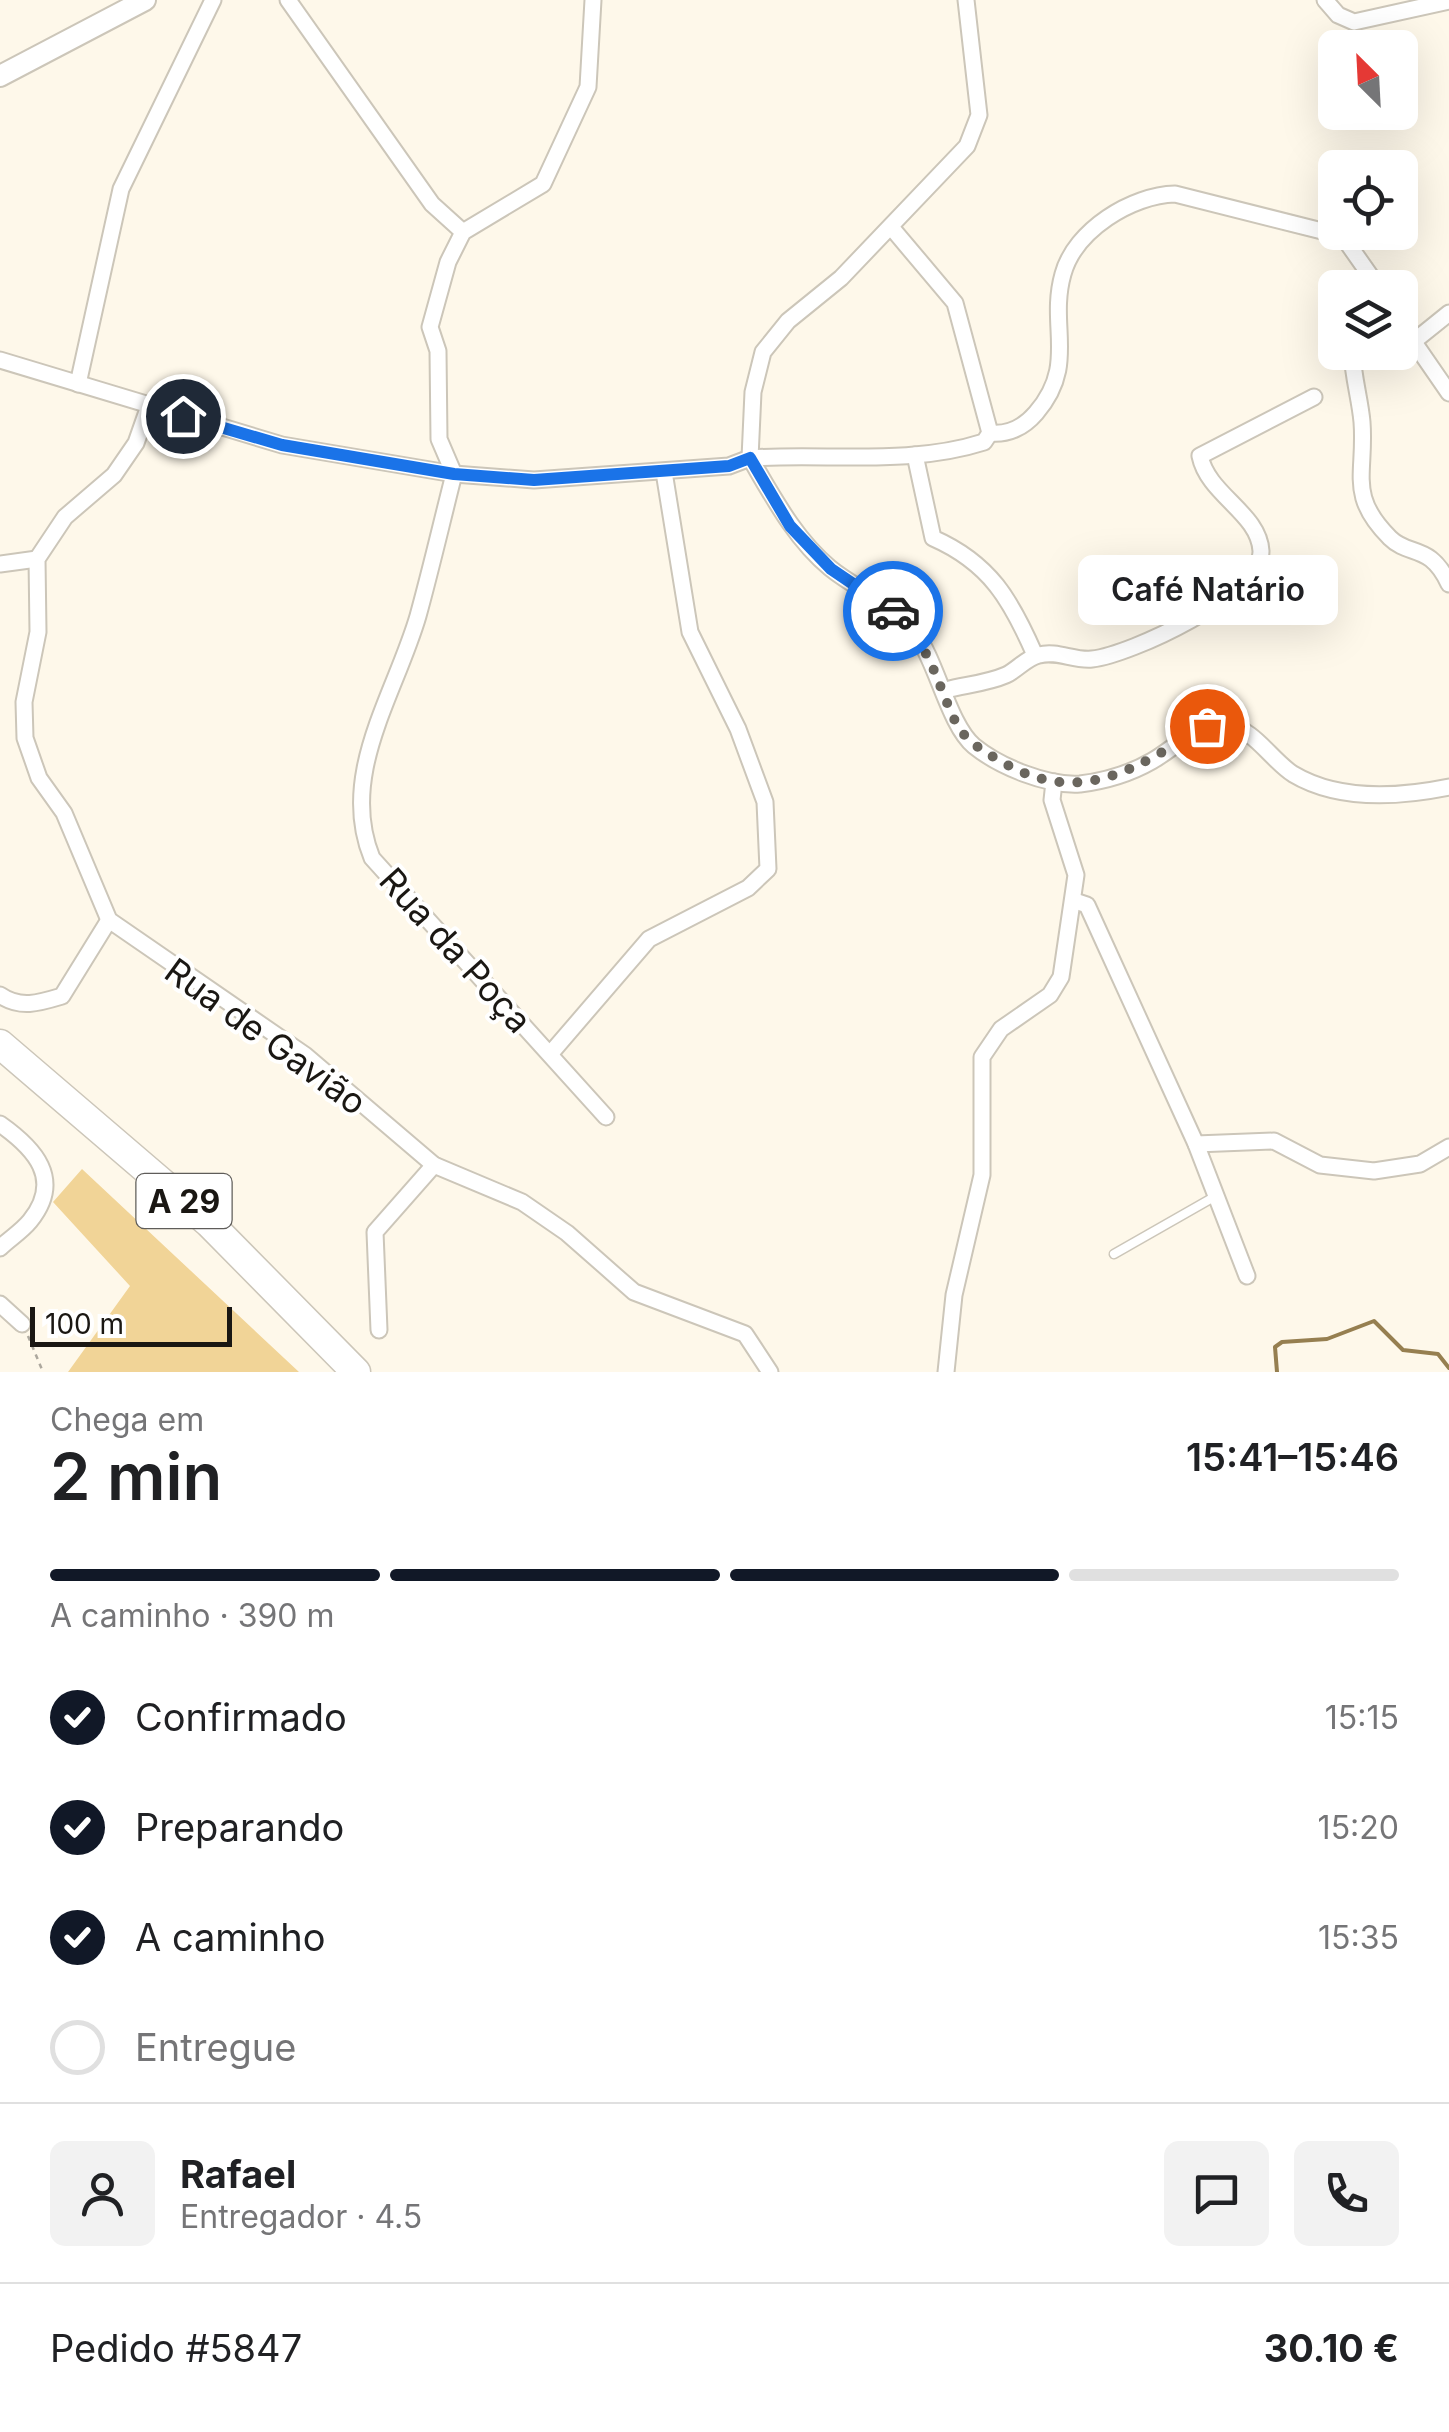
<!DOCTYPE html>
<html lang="pt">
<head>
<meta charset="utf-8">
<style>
  body { margin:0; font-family:Inter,sans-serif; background:#f2f2f2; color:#202124; height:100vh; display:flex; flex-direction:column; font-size:38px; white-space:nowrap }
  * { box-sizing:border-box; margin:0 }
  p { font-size:32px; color:#757577 }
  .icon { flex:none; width:55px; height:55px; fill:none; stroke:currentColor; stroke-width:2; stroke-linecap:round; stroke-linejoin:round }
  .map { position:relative; height:1372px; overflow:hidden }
  .panel { display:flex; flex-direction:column; background:#fff; flex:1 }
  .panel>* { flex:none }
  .needle { width:65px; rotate:336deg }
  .buttons { position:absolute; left:1318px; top:30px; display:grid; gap:20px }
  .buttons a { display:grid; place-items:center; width:100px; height:100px; border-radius:15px; background:#fff; box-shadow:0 10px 40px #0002; font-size:50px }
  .scale { position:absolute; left:30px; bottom:25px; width:202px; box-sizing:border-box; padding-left:10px; border:5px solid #1a1713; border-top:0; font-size:28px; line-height:35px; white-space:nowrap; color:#1a1713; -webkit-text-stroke:8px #fff; paint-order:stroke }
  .pin { position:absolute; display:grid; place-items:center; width:85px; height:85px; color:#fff; margin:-42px; border:5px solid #fff; border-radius:50%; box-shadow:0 2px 10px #0007 }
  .courier { position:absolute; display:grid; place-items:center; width:100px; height:100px; margin:-50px; border:8px solid #1a73e8; border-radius:50%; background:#fff; color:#222; box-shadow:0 2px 12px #0007 }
  .bubble { position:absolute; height:70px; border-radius:15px; background:#fff; box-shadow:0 10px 40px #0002; font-size:32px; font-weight:600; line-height:70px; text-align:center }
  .summary em { font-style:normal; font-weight:600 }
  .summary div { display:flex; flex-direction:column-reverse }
  .summary { display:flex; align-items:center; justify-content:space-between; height:170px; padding:0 50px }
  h1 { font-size:65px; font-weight:600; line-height:75px }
  .bar { display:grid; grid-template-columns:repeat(4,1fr); gap:15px 10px; align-content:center; height:120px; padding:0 50px }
  .bar i { height:12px; border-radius:8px; background:#e0e0e0 }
  .bar .on { background:#111827 }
  .bar p { grid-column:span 4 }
  .line { display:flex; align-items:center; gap:25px; padding:0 50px; border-top:2px solid #e0e0e0 }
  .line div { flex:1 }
  .round { display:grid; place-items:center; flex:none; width:105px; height:105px; border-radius:15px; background:#f2f2f2 }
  ol { padding:0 50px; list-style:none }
  li { display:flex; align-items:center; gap:30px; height:110px }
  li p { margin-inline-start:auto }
  li .icon { padding:10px; border-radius:50%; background:#111827; color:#fff; stroke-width:4 }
  li:last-child { color:#757577 }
  li i { width:55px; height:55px; border:5px solid #e0e0e0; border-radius:50% }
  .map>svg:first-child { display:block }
  .green { fill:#f1d497 }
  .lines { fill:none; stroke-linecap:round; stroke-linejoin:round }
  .stream { stroke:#967f50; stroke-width:4 }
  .lane-casing { stroke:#ccc6b9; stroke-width:11 }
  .street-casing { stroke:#ccc6b9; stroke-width:19 }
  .secondary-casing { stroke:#ccc6b9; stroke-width:24 }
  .highway-casing { stroke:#ccc6b9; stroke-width:31 }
  .path { stroke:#ada89e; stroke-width:2.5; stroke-dasharray:5 5; stroke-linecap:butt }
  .lane { stroke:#fff; stroke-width:8 }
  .street { stroke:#fff; stroke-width:15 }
  .secondary { stroke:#fff; stroke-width:20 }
  .highway { stroke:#fff; stroke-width:28 }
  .done { stroke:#6a665e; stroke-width:10; stroke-dasharray:0 18 }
  .route { stroke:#1a73e8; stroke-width:12 }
  .labels { text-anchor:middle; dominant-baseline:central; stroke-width:8; stroke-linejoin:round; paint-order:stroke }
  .shield { fill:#fff; stroke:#5f5d5a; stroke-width:2.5 }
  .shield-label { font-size:32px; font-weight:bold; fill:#1a1713 }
  .street-label { font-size:35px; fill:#1a1713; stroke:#fff }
</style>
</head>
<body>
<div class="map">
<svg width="1449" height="1372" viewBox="0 0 1449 1372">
  <rect width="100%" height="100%" fill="#fef8ea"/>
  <polygon class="green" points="82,1169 299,1372 68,1372 130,1286 53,1202"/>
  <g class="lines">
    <polyline class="stream" points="1277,1372 1275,1347 1282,1342 1327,1339 1374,1321 1403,1350 1438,1354 1449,1368"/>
    <defs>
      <polyline id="lane" points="1114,1254 1214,1197"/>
      <g id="street">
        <polyline points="288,0 432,204 463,232"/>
        <polyline points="1325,0 1338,15 1354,22 1449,1"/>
        <polyline points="891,227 955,303 990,433"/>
        <polyline points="1400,322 1449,393"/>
        <polyline points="1413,342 1449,313"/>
        <path d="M 1352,352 C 1353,377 1360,399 1362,422 C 1366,474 1347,495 1390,538 C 1409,557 1430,543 1449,584"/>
        <path d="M 0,360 L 282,445 L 454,474 L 534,480 L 729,466 L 750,458 C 828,453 909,466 984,442 L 990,433"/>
        <polyline points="78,384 121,189 213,0"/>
        <polyline points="149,406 136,443 114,475 65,517 37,559 38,632 24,702 25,738 39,778 64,813 109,920 305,1055 434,1165 522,1202 567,1233 634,1292 745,1334 770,1372"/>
        <path d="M 990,433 C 1008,435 1024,427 1036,413 C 1078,364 1048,327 1063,274 C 1075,230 1132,195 1175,194 L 1326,232 L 1346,241 L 1379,288"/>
        <path d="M 915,455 L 933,538 C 990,563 1011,600 1035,655"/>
        <path d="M 750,458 C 773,497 795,539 830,568 C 858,591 893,602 915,632 C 937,663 949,725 974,746 C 1000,767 1047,786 1080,784 C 1105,781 1131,773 1152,761 C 1175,748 1198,722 1226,725 C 1254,728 1271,760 1293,774 C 1338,801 1400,797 1449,787"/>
        <polyline points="750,458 753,392 763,352 788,321 841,278 967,146 979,115 966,0"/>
        <path d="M 454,474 C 442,521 431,569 418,616 C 395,695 338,775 372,858 L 606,1117"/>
        <polyline points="454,474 439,439 438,351 430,327 448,262 463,232 543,184 588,87 593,0"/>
        <polyline points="0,564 37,559"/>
        <path d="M 946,690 C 965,685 988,683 1006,675 C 1017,670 1026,658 1039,655 C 1057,650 1074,661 1092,659 C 1130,655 1262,594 1261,551 C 1259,513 1208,495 1200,456 L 1314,397"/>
        <polyline points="1075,901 1087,905 1196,1144 1247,1276"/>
        <path d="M 0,995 C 20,1009 39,1003 62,996 L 109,920"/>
        <polyline points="551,1053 649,939 748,888 768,869 765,802 738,729 690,632 664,472"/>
        <path d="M 0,1124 C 34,1148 64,1179 30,1221 C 21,1232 9,1239 0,1248"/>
        <polyline points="1196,1144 1274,1141 1320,1165 1374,1171 1420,1164 1449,1147"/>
        <polyline points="0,1304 22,1324"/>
        <polyline points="379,1330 375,1232 434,1165"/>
        <polyline points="946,1372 954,1295 982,1175 982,1057 1001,1029 1050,995 1061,977 1076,875 1052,800 1054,782"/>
      </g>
      <polyline id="secondary" points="0,76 145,0"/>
      <polyline id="highway" points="0,1044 209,1223 356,1372"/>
    </defs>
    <use href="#lane" class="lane-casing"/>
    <use href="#street" class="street-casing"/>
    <use href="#secondary" class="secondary-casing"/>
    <use href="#highway" class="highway-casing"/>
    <polyline class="path" points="28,1336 43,1372"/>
    <use href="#lane" class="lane"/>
    <use href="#street" class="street"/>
    <use href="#secondary" class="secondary"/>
    <use href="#highway" class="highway"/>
  </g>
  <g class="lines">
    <path class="done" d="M 893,611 C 933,650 934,677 956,723 C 966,742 985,752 1002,762 C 1083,809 1137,766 1207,726"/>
    <polyline class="route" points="183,416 282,445 454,474 534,480 729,466 750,458 790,526 831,569 893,611"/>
  </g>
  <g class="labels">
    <rect class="shield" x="136.5" y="1174" width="95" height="54" rx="8"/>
    <g class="shield-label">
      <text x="184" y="1201">A 29</text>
    </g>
    <g class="street-label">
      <text transform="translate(456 950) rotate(48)">Rua da Poça</text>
      <text transform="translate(266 1036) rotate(36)">Rua de Gavião</text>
    </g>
  </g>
</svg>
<div class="buttons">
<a><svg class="needle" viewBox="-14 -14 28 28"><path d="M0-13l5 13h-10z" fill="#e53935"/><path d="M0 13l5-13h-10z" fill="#757577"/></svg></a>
<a><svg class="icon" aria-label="locate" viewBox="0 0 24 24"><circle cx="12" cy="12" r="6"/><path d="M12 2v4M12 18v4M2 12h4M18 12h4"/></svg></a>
<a><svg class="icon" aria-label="layers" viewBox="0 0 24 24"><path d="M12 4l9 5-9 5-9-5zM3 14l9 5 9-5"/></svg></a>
</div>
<div class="scale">100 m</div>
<div class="pin" style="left:1207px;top:726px;background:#ea580c"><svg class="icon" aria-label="bag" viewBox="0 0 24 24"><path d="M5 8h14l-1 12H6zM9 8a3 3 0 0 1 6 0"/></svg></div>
<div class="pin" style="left:183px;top:416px;background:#1f2937"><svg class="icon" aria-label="home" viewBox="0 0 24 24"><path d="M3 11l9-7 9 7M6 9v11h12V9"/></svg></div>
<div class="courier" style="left:893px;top:611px"><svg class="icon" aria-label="car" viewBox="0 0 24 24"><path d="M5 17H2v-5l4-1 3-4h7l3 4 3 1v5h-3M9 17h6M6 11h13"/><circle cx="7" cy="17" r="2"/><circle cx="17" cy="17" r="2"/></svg></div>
<div class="bubble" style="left:1078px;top:555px;width:260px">Café Natário</div>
</div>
<section class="panel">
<div class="summary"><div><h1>2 min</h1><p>Chega em</p></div><em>15:41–15:46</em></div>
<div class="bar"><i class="on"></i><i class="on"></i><i class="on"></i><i></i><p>A caminho · 390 m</p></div>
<ol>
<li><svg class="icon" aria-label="check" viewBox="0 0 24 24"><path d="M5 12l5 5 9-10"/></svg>Confirmado<p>15:15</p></li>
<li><svg class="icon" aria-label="check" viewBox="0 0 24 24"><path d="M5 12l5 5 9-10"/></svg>Preparando<p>15:20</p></li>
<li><svg class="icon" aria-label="check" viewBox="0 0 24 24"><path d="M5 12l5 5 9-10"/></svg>A caminho<p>15:35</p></li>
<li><i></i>Entregue</li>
</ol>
<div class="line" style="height:180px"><a class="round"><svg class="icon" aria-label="person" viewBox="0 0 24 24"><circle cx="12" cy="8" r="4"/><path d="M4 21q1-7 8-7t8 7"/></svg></a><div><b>Rafael</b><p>Entregador · 4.5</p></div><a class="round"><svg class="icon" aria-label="chat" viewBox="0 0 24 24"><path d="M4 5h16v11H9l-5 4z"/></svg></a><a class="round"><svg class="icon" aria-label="phone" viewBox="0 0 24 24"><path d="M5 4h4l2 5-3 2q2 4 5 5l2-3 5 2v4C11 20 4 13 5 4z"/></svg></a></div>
<div class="line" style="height:130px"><div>Pedido #5847</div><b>30.10 €</b></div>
</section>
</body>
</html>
